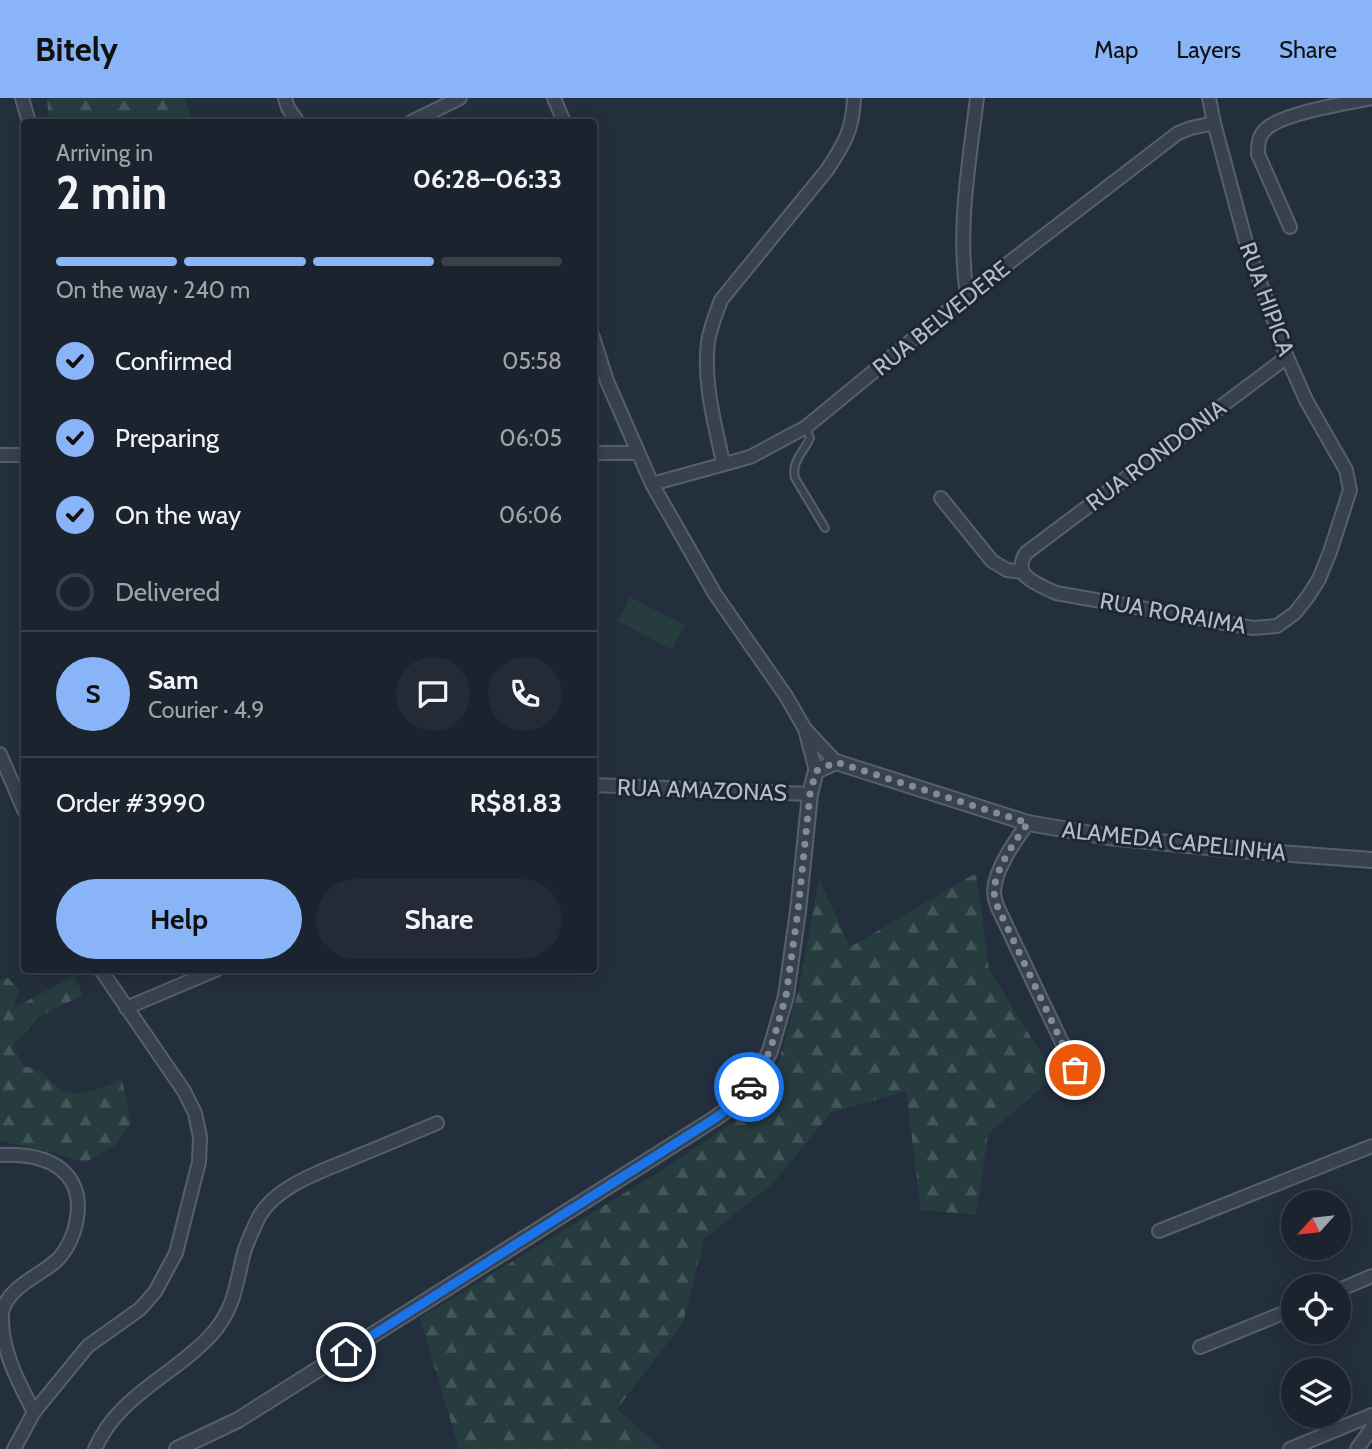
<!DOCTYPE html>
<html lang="en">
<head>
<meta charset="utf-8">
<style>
  body { margin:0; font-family:Cabin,sans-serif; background:#242b36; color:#f1f3f6; height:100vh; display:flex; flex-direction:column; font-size:26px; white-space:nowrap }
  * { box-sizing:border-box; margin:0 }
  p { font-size:23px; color:#a0a4aa }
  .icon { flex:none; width:38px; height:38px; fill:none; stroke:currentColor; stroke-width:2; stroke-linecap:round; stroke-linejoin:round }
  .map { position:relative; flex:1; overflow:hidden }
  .panel { position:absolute; left:21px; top:21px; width:576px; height:854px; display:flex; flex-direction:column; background:#1b232e; border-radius:7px; box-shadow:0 4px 18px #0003,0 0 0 2px #39404a }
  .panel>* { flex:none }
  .needle { width:46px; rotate:243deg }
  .fabs { position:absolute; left:1281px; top:1092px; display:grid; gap:14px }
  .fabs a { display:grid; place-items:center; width:70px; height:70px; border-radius:50%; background:#1b232e; box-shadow:0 4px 18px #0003,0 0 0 2px #39404a; font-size:35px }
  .pin { position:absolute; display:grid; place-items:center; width:60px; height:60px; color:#fff; margin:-30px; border:4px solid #fff; border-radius:50%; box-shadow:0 2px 7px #0007 }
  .courier { position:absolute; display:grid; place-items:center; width:70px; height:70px; margin:-35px; border:5px solid #1a73e8; border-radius:50%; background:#fff; color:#222; box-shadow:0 2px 9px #0007 }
  .summary em { font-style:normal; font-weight:700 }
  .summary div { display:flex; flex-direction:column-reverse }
  .summary { display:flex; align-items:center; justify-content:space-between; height:119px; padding:0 35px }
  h1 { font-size:46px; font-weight:700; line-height:52px }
  .bar { display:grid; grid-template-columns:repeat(4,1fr); gap:10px 7px; align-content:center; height:84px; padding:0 35px }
  .bar i { height:9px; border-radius:5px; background:#39404a }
  .bar .current { background:#8ab4f8 }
  .bar p { grid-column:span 4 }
  .line { display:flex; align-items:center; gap:18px; padding:0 35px; border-top:2px solid #39404a }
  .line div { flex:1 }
  .round { display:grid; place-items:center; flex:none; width:74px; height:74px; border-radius:37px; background:#242b36 }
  ol { padding:0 35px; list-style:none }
  li { display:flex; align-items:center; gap:21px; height:77px }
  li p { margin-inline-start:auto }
  li .icon { padding:7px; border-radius:50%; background:#8ab4f8; color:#111; stroke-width:4 }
  li:last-child { color:#a0a4aa }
  li i { width:38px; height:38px; border:4px solid #39404a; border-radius:50% }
  .button { display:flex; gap:14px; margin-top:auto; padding:14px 35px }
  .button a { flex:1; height:80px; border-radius:42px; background:#8ab4f8; color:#111; font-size:28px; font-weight:700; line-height:80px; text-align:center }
  .button a+a { background:#242b36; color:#f1f3f6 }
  header { display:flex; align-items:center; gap:42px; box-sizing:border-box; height:98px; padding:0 35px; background:#8ab4f8; color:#111 }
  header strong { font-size:33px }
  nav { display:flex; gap:38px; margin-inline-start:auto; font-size:24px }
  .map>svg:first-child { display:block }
  .forest { fill:url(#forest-firs) }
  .park { fill:#263c3f }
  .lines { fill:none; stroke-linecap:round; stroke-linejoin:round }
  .service-casing { stroke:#565f6c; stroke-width:10 }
  .minor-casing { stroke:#565f6c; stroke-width:16 }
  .tertiary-casing { stroke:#565f6c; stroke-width:18 }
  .service { stroke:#38414e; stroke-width:6 }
  .minor { stroke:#38414e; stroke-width:12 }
  .tertiary { stroke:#38414e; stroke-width:14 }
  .done { stroke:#828b98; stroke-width:7; stroke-dasharray:0 12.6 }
  .route { stroke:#1a73e8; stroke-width:9 }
  .labels { text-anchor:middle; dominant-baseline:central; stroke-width:6; stroke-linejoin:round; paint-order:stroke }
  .street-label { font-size:23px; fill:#b4bcc9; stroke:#1d2633 }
</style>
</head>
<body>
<header>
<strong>Bitely</strong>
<nav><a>Map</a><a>Layers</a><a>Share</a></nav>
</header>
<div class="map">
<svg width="1372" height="1351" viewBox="0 0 1372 1351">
  <defs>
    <pattern id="forest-firs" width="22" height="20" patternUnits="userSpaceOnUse" patternTransform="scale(1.75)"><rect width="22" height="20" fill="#263c3f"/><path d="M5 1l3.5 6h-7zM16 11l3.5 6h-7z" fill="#435659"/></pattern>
  </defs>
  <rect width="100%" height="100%" fill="#242f3e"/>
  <g class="forest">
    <polygon points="47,0 184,0 193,24 49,24"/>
    <polygon points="976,775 989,871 1055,978 988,1036 976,1117 921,1112 906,993 831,1015 773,1085 704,1141 683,1225 617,1311 662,1351 459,1351 420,1220 659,1074 769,1000 799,890 819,781 850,849"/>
    <path d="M 74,877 L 83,897 L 40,918 L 13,947 L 23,968 C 45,973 39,973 55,987 C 75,1004 102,990 122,981 L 131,1025 L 116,1047 L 84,1065 L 55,1055 L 0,1043 L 0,882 L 8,880 L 19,892 L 13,911 Z"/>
  </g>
  <polygon class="park" points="630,499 685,527 672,552 618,523"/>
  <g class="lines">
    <defs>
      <path id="service" d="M 806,329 L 810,340 C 804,354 791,363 795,380 L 825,430"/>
      <g id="minor">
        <polyline points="22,0 29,24"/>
        <polyline points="285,0 288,10 298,24"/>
        <polyline points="554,0 564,24"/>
        <path d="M 1209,0 L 1214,25 L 1247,148 L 1287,259 L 1306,302 L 1346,372 L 1350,392 L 1330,454 L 1319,481 L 1309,497 L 1295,515 L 1277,528 L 1253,530 L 1056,495 C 1038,486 1011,479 1026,455 L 1287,259"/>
        <polyline points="411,24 460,0"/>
        <path d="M 1290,129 L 1258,56 C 1258,46 1258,38 1266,31 C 1282,15 1348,5 1372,0"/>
        <path d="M 967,197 C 957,131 969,66 977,0"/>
        <polyline points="593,239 607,283 652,386 715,496 786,598 805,631"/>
        <polyline points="593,355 637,355"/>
        <polyline points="0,357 24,357"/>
        <path d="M 723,365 C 715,326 703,285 708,244 C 710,230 716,216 721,202 L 827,72 C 844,46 853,32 854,0"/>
        <polyline points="652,386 750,359 806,329 967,197 1178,35 1191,30 1214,25"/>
        <polyline points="941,400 992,463 1007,472 1022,474"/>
        <polyline points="0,656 24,712"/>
        <polyline points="816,673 805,631 836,664"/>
        <polyline points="593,687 810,696"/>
        <path d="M 1028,725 C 1015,743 995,771 994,793 C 994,798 996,805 998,810 L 1075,972"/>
        <polyline points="126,910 216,872"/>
        <path d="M 0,1057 C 26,1056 57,1059 72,1084 C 78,1095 79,1108 77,1120 C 75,1135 67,1153 56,1163 C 38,1179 9,1188 2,1214 C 0,1250 18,1284 34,1314"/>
        <polyline points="1159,1133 1372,1048"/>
        <polyline points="1339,1192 1372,1178"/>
        <polyline points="1200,1249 1293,1211"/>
        <polyline points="14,1351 34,1314 88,1248 140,1211 155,1194 176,1155 199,1064 200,1039 195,1015 184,993 101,872"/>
        <path d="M 95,1351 C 118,1297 175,1277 212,1236 C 234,1211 236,1188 243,1158 C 246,1146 252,1134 257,1123 C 272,1088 326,1072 358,1058 C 385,1047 411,1036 437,1025"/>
        <polyline points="1290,1351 1372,1317"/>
        <polyline points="1357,1351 1372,1330"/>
      </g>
      <polyline id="tertiary" points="177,1351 238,1322 714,1021 731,1009 746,993 758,976 770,953 786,898 798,813 810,696 816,673 836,664 1028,725 1109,739 1238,752 1372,762"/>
    </defs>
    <use href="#service" class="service-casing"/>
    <use href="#minor" class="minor-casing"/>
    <use href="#tertiary" class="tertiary-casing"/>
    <use href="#service" class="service"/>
    <use href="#minor" class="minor"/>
    <use href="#tertiary" class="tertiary"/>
  </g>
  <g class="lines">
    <path class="done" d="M 749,989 L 770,953 L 786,898 L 798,813 L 810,696 L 816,673 L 836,664 L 1028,725 C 1015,743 995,771 994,793 C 994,798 996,805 998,810 L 1075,972"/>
    <polyline class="route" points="346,1254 714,1021 730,1009 749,989"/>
  </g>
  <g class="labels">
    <g class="street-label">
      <text transform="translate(1267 201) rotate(70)">RUA HIPICA</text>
      <text transform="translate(941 220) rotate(-39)">RUA BELVEDERE</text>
      <text transform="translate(1156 357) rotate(-37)">RUA RONDONIA</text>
      <text transform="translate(1173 515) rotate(10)">RUA RORAIMA</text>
      <text transform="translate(702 692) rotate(2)">RUA AMAZONAS</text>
      <text transform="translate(1174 743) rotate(6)">ALAMEDA CAPELINHA</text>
    </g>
  </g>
</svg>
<div class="fabs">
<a><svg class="needle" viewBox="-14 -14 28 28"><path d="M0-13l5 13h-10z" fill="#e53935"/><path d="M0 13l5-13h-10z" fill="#a0a4aa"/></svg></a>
<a><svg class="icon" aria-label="locate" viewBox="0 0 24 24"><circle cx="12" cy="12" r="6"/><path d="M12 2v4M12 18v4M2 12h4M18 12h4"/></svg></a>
<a><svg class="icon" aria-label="layers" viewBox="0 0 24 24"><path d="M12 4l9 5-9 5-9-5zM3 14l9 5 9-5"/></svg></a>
</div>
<div class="pin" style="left:1075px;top:972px;background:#ea580c"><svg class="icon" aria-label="bag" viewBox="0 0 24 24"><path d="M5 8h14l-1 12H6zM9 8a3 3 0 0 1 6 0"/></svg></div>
<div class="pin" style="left:346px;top:1254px;background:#1f2937"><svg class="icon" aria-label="home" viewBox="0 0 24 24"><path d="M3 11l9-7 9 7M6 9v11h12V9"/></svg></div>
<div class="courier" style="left:749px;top:989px"><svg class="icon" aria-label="car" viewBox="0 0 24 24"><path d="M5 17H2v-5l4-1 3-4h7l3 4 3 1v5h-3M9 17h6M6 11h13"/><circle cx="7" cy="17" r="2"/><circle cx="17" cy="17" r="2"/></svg></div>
<section class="panel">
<div class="summary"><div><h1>2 min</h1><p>Arriving in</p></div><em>06:28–06:33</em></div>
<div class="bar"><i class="current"></i><i class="current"></i><i class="current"></i><i></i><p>On the way · 240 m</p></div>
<ol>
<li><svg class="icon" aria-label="check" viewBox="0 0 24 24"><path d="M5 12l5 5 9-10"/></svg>Confirmed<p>05:58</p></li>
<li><svg class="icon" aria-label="check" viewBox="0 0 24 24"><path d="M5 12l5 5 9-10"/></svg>Preparing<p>06:05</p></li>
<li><svg class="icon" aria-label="check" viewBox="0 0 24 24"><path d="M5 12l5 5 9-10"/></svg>On the way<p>06:06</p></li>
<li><i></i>Delivered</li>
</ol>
<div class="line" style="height:126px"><b class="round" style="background:#8ab4f8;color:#111">S</b><div><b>Sam</b><p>Courier · 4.9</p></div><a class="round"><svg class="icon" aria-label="chat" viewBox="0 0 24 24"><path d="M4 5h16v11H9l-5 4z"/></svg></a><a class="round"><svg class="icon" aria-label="phone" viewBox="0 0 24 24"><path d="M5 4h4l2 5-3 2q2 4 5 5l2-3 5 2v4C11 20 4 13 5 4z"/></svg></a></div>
<div class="line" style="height:91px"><div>Order #3990</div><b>R$81.83</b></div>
<div class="button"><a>Help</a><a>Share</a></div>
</section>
</div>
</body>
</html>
